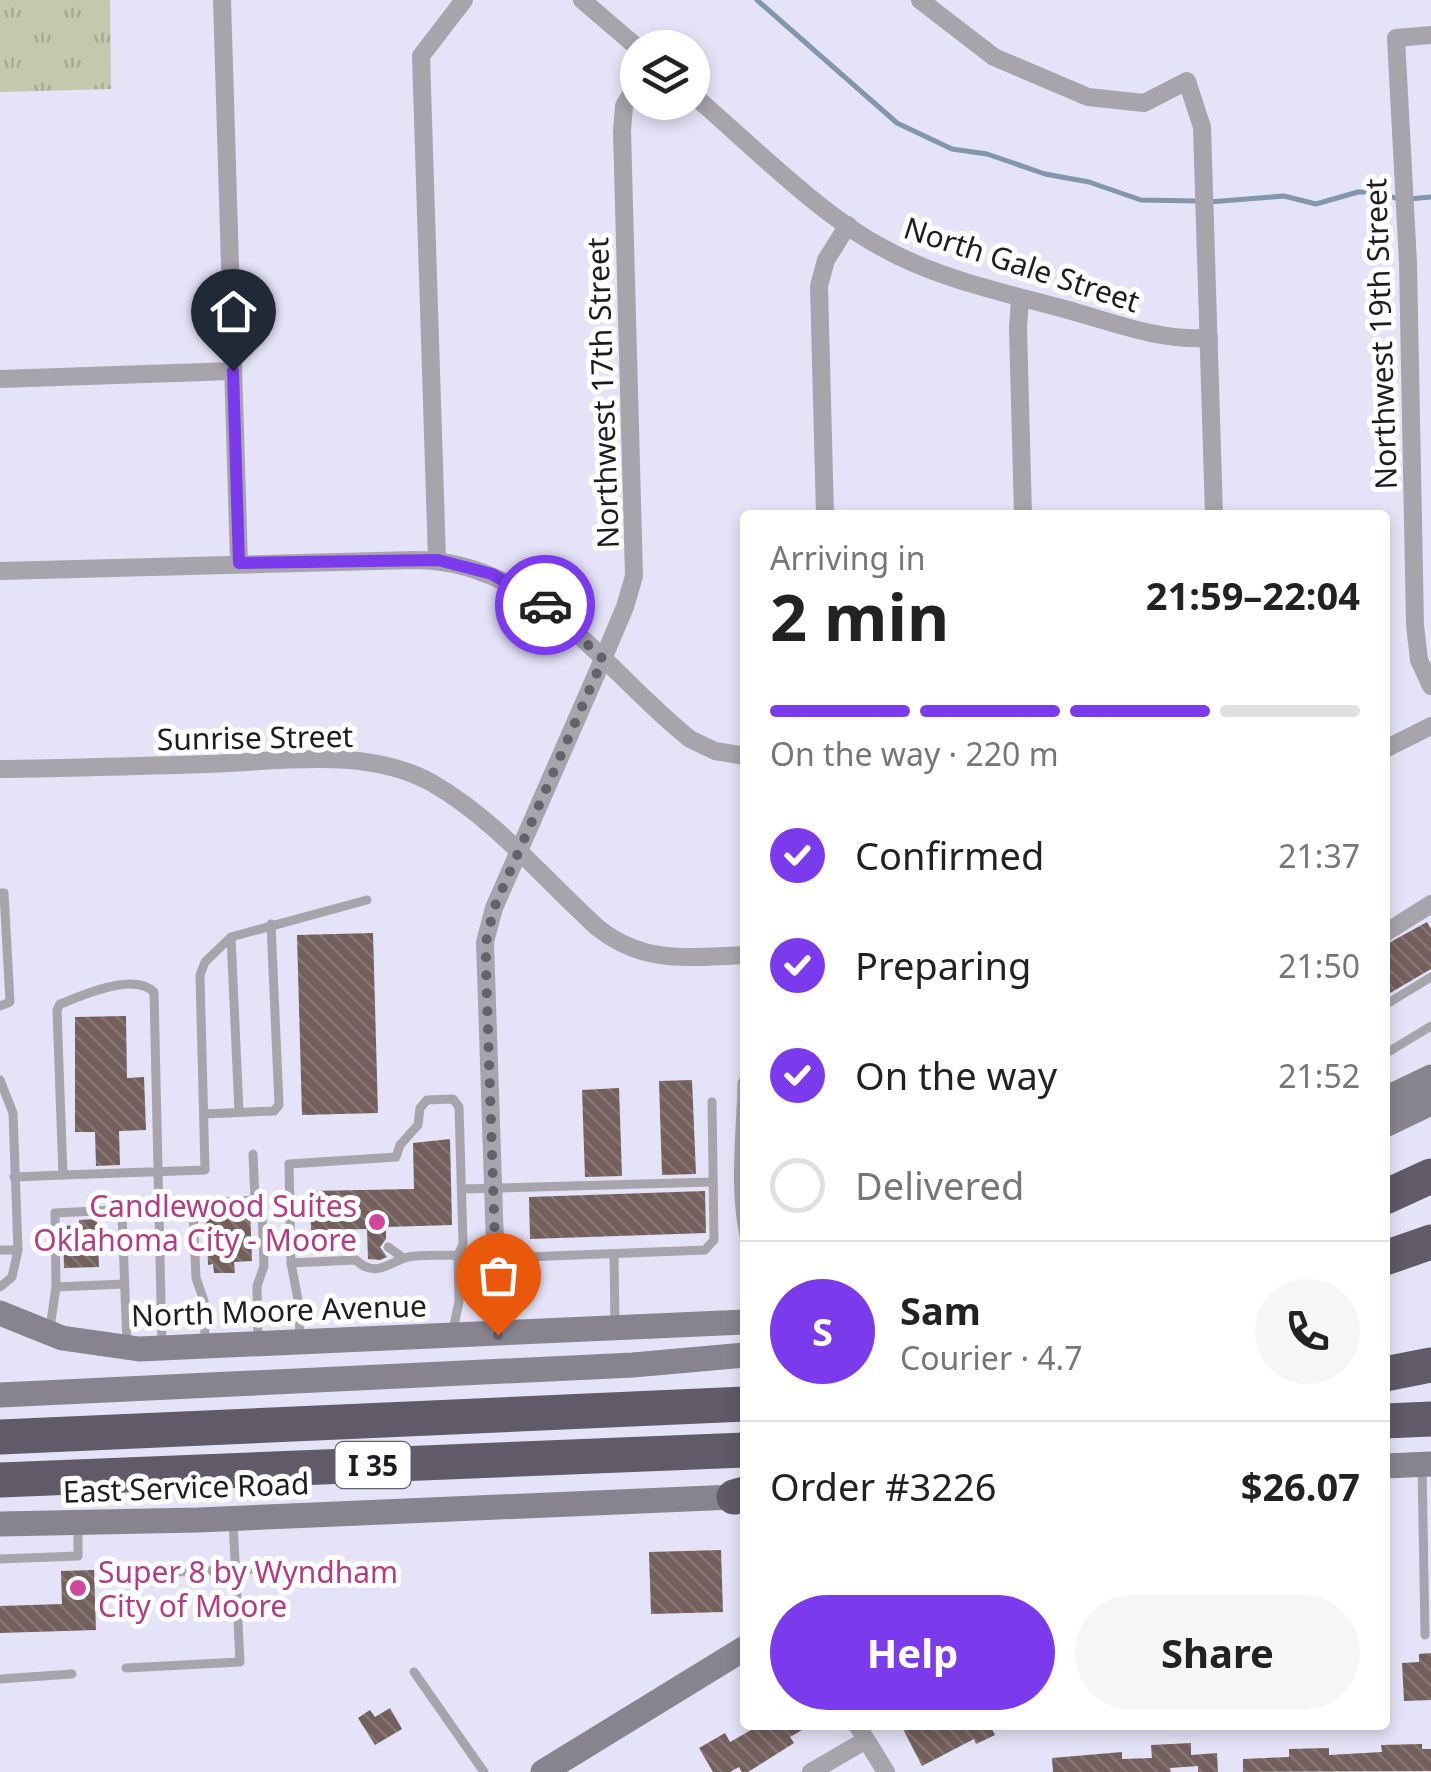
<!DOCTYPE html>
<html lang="en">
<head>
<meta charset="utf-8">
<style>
  body { margin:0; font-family:"Noto Sans",sans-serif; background:#f6f6f6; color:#222; height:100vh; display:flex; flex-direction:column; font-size:38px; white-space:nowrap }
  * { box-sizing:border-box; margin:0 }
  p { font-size:32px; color:#767676 }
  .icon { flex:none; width:55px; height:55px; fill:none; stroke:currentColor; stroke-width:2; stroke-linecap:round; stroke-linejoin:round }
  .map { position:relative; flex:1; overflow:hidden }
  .panel { position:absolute; left:740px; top:510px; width:650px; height:1220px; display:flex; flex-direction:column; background:#fff; border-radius:10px; box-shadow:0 5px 15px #0003 }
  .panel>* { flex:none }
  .fabs { position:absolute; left:620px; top:30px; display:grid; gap:20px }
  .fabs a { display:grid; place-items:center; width:90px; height:90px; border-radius:50%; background:#fff; box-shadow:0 5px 15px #0003; font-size:50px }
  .pin { position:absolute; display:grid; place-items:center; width:85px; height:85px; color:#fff; margin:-102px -42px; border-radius:50% 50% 50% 0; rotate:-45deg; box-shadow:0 0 10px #0007 }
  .pin .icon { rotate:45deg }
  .courier { position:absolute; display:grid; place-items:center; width:100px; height:100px; margin:-50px; border:8px solid #7c3aed; border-radius:50%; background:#fff; color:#222; box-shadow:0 2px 12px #0007 }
  .head em { font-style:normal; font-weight:700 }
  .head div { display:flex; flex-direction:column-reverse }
  .head { display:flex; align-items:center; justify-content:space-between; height:170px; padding:0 30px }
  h1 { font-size:65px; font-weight:700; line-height:75px }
  .bar { display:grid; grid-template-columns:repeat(4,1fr); gap:15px 10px; align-content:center; height:120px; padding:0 30px }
  .bar i { height:12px; border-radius:8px; background:#e0e0e0 }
  .bar .on { background:#7c3aed }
  .bar p { grid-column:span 4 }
  .line { display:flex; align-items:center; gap:25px; padding:0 30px; border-top:2px solid #e0e0e0 }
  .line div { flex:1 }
  .round { display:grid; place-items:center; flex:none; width:105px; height:105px; border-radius:52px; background:#f6f6f6 }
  ol { padding:0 30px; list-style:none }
  li { display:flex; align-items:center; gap:30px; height:110px }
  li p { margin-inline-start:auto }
  li .icon { padding:10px; border-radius:50%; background:#7c3aed; color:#fff; stroke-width:4 }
  li:last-child { color:#767676 }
  li i { width:55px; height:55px; border:5px solid #e0e0e0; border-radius:50% }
  .action { display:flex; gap:20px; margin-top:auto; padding:20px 30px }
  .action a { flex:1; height:115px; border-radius:60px; background:#7c3aed; color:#fff; font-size:40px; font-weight:700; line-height:115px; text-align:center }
  .action a+a { background:#f6f6f6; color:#222 }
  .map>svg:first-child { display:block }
  .grass { fill:url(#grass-tufts) }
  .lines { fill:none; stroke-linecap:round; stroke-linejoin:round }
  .stream { stroke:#8296ad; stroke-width:5 }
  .building { fill:url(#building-back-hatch) }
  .lane { stroke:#a7a4ac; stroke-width:9 }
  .street { stroke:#a7a4ac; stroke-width:18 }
  .secondary { stroke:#88848f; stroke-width:25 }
  .highway { stroke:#605a69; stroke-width:35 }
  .done { stroke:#63626d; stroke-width:10; stroke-dasharray:0 18 }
  .route { stroke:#7c3aed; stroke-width:12 }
  .hotel-dot { fill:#d1479c; stroke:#fff; stroke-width:4 }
  .labels { text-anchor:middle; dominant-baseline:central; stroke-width:10; stroke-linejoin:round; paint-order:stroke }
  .shield { fill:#fff; stroke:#616065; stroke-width:2.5 }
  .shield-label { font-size:28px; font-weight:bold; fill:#1d1c23 }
  .street-label { font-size:30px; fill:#1d1c23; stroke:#fff }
  .hotel-label { font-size:30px; fill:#b23c85; stroke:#fff; text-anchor:end }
</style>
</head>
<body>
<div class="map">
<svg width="1431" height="1772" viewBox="0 0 1431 1772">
  <defs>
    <pattern id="grass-tufts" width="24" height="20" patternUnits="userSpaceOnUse" patternTransform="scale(2.5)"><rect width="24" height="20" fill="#c2c9ac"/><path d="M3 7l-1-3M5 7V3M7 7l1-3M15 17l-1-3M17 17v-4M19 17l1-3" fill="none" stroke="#a6ac94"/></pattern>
    <pattern id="building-back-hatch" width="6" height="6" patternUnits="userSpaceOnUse" patternTransform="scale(2.5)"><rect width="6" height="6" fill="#735f5c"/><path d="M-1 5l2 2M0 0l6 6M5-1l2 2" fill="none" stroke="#857674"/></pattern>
  </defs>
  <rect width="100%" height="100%" fill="#e5e3f7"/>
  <polygon class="grass" points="0,0 110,0 111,89 0,92"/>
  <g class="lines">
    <g class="stream">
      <polyline points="757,0 897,123 952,149 987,154 1045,174 1089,182 1141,200 1198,201"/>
      <polyline points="1409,199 1431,197"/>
      <polyline points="1209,202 1284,196 1316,204 1358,192 1379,192 1398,199"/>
    </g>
  </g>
  <g class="building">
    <polygon points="1427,922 1431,929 1431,969 1385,996 1385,945"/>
    <polygon points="373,933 378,1113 302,1115 297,935"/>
    <polygon points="126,1016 127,1078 144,1077 146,1130 119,1131 120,1165 96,1166 95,1132 75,1132 75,1017"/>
    <polygon points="692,1080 696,1174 662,1175 659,1081"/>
    <polygon points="619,1088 622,1176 585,1177 582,1090"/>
    <polygon points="450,1139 452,1225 386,1227 386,1239 380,1247 387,1257 380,1260 368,1259 367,1229 311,1230 310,1191 414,1189 413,1143"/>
    <polygon points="705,1191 706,1233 530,1239 529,1197"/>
    <polygon points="250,1209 252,1261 234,1262 235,1273 214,1273 213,1264 208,1265 206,1211"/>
    <polygon points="97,1219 99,1267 64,1268 63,1226 79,1225 79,1220"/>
    <polygon points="721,1550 723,1612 651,1614 649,1552"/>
    <polygon points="94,1570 96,1630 0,1633 0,1606 62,1604 61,1571"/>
    <polygon points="1431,1653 1431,1700 1404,1701 1402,1663 1419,1662 1419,1654"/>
    <polygon points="390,1708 402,1729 375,1745 358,1718 370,1710 375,1717"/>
    <polygon points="760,1725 811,1725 790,1737 794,1743 748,1772 742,1772 739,1767 730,1772 713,1772 699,1748 725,1733 730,1742"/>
    <polygon points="901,1725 990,1725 995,1735 976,1744 974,1739 922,1766"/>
    <polygon points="1191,1743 1191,1755 1217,1753 1218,1772 1198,1772 1198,1766 1170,1768 1171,1772 1053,1772 1052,1758 1122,1752 1122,1759 1152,1758 1151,1745"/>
    <polygon points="1422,1744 1422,1749 1431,1749 1431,1771 1243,1772 1243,1759 1289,1757 1289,1749 1329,1748 1329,1755 1382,1752 1381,1745"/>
  </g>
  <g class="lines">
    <g class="lane">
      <polyline points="0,893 4,893 10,1002 0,1006"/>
      <polyline points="231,937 239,1112"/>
      <polyline points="1385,1005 1431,977"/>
      <polyline points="1385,1054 1431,1026"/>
      <path d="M 745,1077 L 742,1083 C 741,1135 733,1189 745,1240"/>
      <polyline points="0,1080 13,1113 18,1250 12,1277 0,1287"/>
      <polyline points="204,1114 274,1111 279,1105 271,924"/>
      <polyline points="253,1154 255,1200 262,1212 264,1266 257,1286 258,1343"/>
      <polyline points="14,1177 63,1175"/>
      <polyline points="462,1189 713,1182"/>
      <polyline points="388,1247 402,1257"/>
      <polyline points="0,1250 18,1250"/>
      <polyline points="614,1254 615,1326"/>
      <polyline points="525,1257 705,1250 714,1240 712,1102"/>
      <path d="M 291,1263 L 356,1260 C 376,1280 392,1260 408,1257 C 423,1254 442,1256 458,1255"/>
      <polyline points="124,1284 56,1287 55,1213 118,1210 122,1214 127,1345"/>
      <polyline points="50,1328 56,1287"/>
      <polyline points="205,1342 204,1301 196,1278 193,1212 203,1203 255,1200"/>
      <polyline points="300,1342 299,1305 291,1263 289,1164 396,1157 400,1145 418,1125 420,1108 427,1100 453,1099 459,1107 463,1244 458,1255 459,1302 452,1334"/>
      <path d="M 162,1346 L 154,992 C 133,972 84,995 60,1004 L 57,1010 L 63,1175 L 205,1170 L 200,975 L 205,962 L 231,937 L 367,900"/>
      <polyline points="1422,1467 1425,1635"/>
      <polyline points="0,1559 78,1556 78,1527"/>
      <polyline points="121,1574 313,1567"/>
      <polyline points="126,1668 240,1662 233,1521"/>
      <polyline points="414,1672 484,1772"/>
      <polyline points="0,1679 72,1674"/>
    </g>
    <g class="street">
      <polyline points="222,0 239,563"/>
      <polyline points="582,0 638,48"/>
      <polyline points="920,0 994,57 1088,97 1144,103 1187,81 1202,127 1214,515"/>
      <polyline points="1431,35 1396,38 1408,263 1415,625 1419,660 1431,686"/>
      <path d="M 692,94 C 748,142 818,213 881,247 C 938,279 1006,293 1068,310 C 1115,323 1160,341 1209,338"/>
      <polyline points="1020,298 1018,328 1023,515"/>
      <polyline points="0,379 233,371"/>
      <polyline points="825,515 819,286 826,260 848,225"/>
      <polyline points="437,560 421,56 464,0"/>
      <path d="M 0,571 L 414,560 C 537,560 603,670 690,739 L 715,751 L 745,756"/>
      <polyline points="1385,749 1431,726"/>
      <path d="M 0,769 C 69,768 137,766 206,764 C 277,762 367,746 432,783 C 495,819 545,880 598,928 C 645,965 689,957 745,955"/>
      <polyline points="1385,933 1431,904"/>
      <polyline points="498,1335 485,942 494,908 603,659 625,607 634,576 622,131 624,106 638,83"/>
      <polyline points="857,1725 886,1772"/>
      <polyline points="811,1772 866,1740"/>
    </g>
    <g class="secondary">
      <polyline points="1385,1099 1431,1077"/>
      <polyline points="1385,1125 1431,1103"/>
      <polyline points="0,1313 62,1338 139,1349 745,1322"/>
      <polyline points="0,1395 633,1365 745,1355"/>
      <polyline points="1385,1466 1431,1464"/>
      <polyline points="0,1524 198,1520 734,1497 745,1500"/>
      <polyline points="543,1772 745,1648"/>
    </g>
    <g class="highway">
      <polyline points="1385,1197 1431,1176"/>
      <polyline points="1385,1258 1431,1242"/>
      <polyline points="1385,1374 1431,1365"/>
      <polyline points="1385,1421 1431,1419"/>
      <polyline points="0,1437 745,1404"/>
      <polyline points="0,1480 745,1450"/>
      <polyline points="734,1497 745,1494"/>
    </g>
  </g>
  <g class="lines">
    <polyline class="done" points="498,1335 486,969 486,942 494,908 603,659 545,605"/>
    <polyline class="route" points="233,371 239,563 438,560 492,574 545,605"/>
  </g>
  <g class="hotel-dot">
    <circle cx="377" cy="1222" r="10"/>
    <circle cx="78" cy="1588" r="10"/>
  </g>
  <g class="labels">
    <rect class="shield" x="335.5" y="1442" width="75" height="46" rx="8"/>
    <g class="shield-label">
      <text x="373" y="1465">I 35</text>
    </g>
    <g class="street-label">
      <text transform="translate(1022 264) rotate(18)">North Gale Street</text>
      <text transform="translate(1380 334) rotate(-92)">Northwest 19th Street</text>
      <text transform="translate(602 393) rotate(-92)">Northwest 17th Street</text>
      <text transform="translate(255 737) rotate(-1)">Sunrise Street</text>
      <text transform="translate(279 1310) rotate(-2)">North Moore Avenue</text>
      <text transform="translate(186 1487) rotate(-2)">East Service Road</text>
    </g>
    <g class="hotel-label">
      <text x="357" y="1205">Candlewood Suites<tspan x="357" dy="34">Oklahoma City - Moore</tspan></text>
      <text x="98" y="1571" text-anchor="start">Super 8 by Wyndham<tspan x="98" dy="34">City of Moore</tspan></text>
    </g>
  </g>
</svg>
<div class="fabs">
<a><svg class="icon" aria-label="layers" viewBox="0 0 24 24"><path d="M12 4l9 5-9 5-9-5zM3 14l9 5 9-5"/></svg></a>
</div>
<div class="pin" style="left:498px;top:1335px;background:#ea580c"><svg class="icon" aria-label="bag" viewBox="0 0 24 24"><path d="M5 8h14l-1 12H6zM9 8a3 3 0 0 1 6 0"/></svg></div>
<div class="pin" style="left:233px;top:371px;background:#1f2937"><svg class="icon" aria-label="home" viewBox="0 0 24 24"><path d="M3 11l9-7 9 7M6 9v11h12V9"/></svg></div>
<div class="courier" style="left:545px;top:605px"><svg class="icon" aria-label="car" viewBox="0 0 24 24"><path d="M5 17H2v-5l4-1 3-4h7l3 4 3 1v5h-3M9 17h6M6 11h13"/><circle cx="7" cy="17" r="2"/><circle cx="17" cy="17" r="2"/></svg></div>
<section class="panel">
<div class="head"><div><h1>2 min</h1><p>Arriving in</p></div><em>21:59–22:04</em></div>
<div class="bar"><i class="on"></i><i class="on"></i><i class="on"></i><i></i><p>On the way · 220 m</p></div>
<ol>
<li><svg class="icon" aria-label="check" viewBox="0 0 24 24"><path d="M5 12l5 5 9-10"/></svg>Confirmed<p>21:37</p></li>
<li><svg class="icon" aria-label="check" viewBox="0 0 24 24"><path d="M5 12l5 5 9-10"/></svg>Preparing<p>21:50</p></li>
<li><svg class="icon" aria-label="check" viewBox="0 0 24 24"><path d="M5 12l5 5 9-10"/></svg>On the way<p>21:52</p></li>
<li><i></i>Delivered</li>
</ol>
<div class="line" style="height:180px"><b class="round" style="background:#7c3aed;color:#fff">S</b><div><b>Sam</b><p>Courier · 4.7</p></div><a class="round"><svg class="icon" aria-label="phone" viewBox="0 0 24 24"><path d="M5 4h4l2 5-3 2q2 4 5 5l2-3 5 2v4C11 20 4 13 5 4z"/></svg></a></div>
<div class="line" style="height:130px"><div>Order #3226</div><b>$26.07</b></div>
<div class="action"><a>Help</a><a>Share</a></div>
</section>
</div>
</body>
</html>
